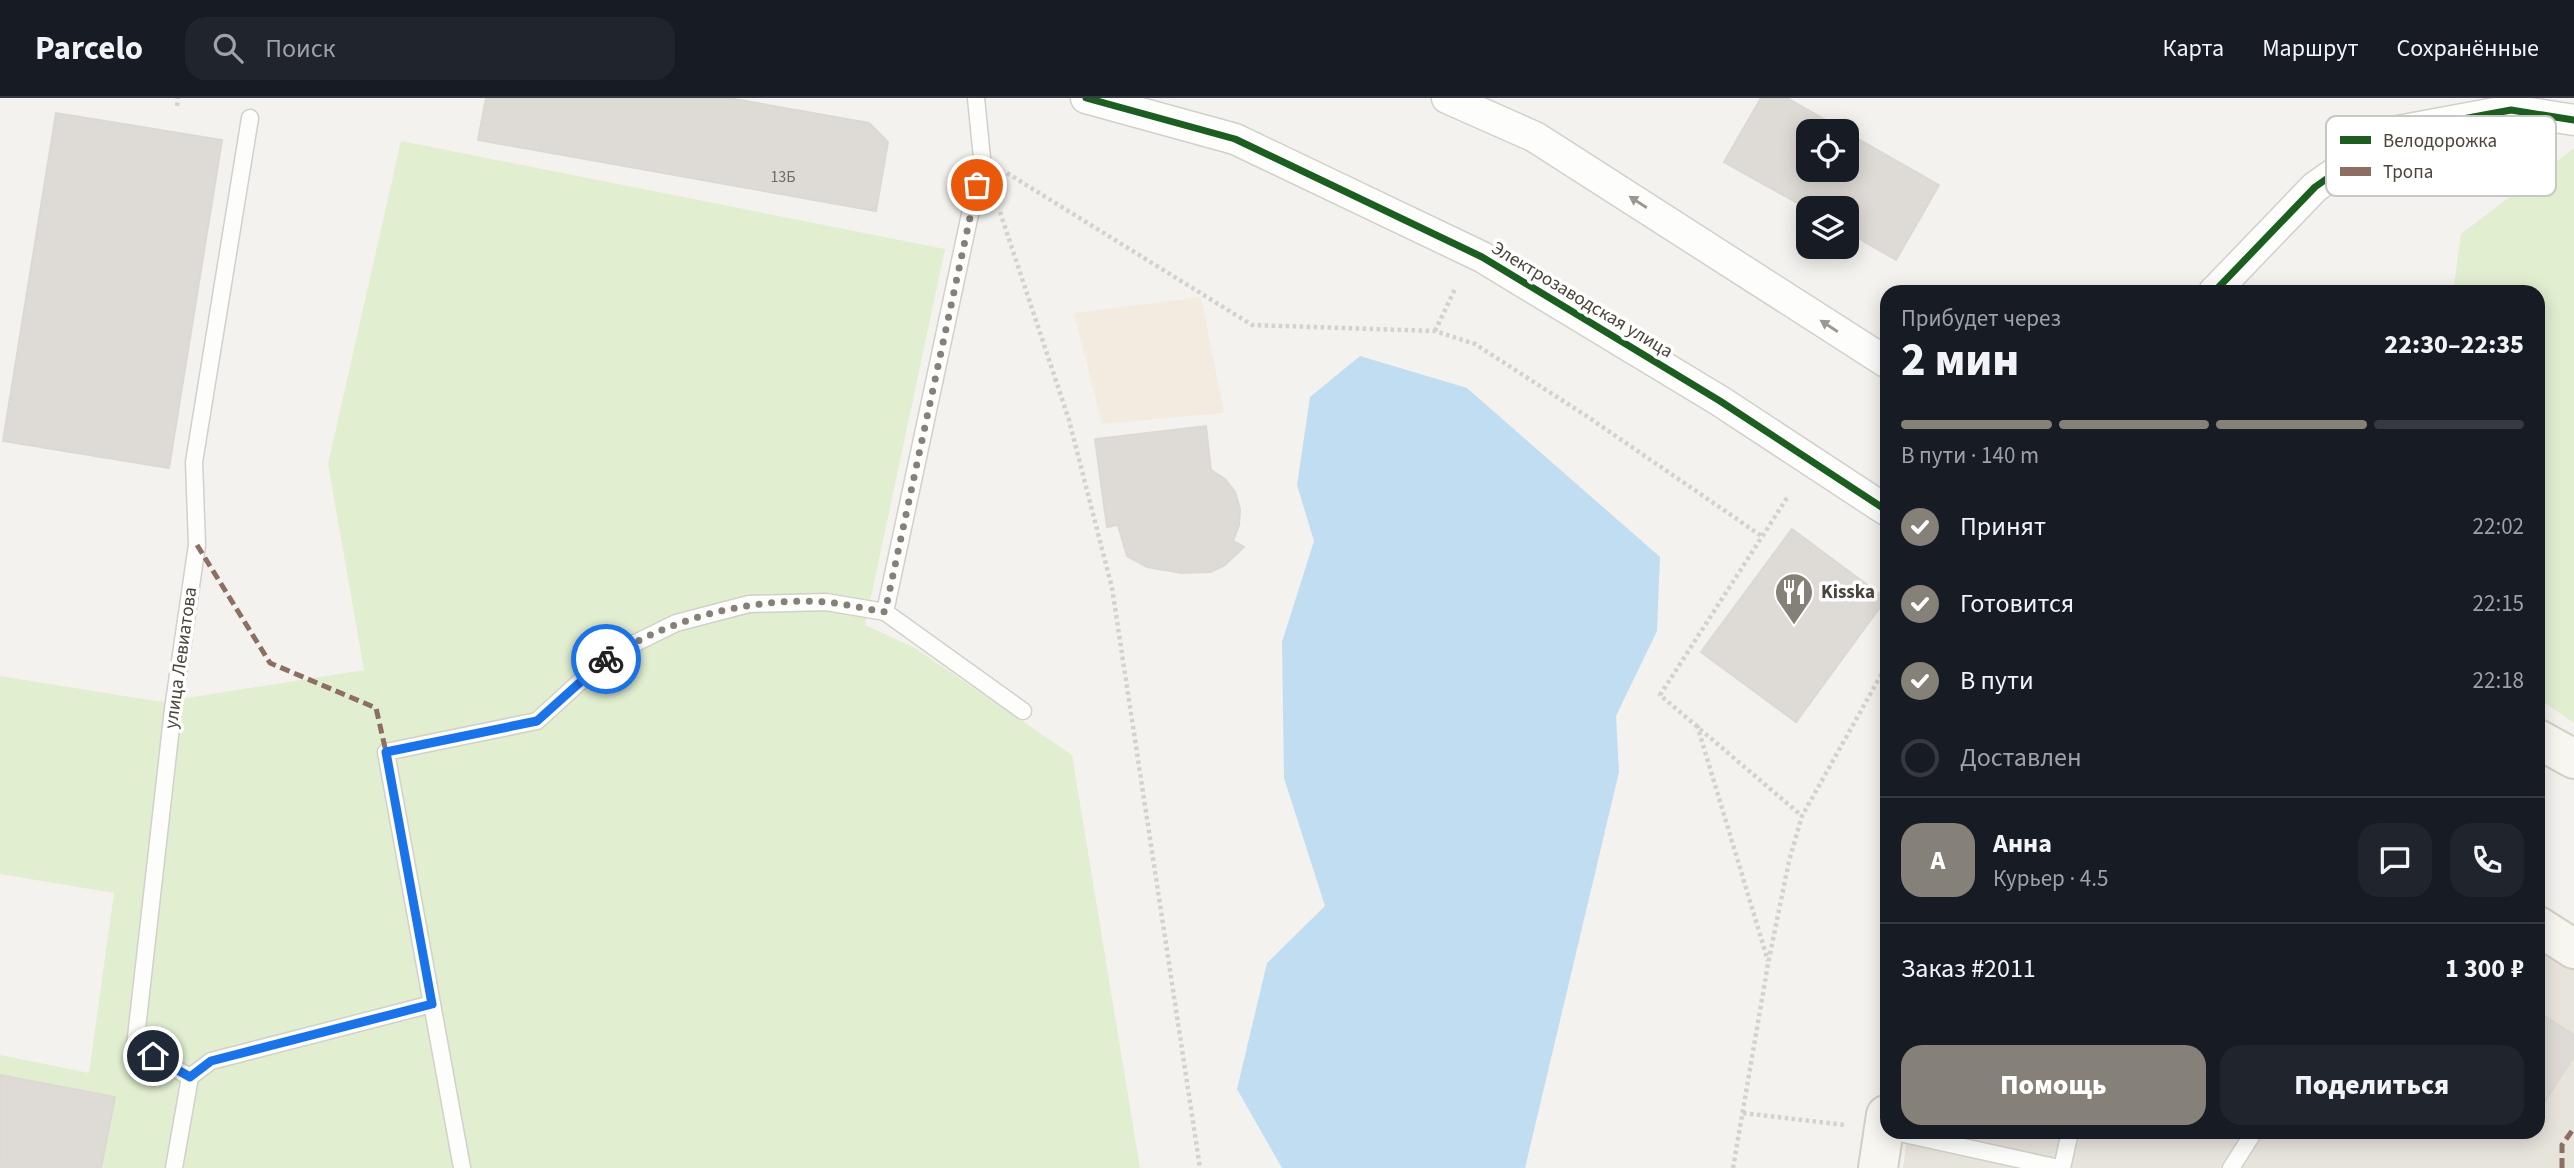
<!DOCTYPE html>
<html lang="ru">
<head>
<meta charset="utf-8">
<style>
  body { margin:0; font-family:"Source Sans 3",sans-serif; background:#20242c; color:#f1f3f6; height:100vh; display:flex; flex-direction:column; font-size:26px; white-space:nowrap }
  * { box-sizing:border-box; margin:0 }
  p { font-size:23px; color:#9ea1a6 }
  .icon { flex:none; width:38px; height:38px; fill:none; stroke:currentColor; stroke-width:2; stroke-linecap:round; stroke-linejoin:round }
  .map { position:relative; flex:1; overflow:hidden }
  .details { position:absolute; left:1880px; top:187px; width:665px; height:854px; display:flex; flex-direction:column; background:#171b24; border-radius:21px; box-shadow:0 4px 18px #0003 }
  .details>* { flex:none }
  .tools { position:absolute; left:1796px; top:21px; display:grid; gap:14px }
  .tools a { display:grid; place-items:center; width:63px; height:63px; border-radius:14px; background:#171b24; box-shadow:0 4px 18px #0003; font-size:35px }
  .pin { position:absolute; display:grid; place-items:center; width:60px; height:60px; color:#fff; margin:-30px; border:4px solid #fff; border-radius:50%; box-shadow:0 2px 7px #0007 }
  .courier { position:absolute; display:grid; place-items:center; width:70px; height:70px; margin:-35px; border:5px solid #1a73e8; border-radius:50%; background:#fff; color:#222; box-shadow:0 2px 9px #0007 }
  .head em { font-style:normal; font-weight:800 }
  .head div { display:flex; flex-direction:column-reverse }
  .head { display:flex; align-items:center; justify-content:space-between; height:119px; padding:0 21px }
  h1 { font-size:46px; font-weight:800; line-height:52px }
  .bar { display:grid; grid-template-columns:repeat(4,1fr); gap:10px 7px; align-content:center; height:84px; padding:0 21px }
  .bar i { height:9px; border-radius:5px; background:#363941 }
  .bar .current { background:#868178 }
  .bar p { grid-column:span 4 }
  .line { display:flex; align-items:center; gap:18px; padding:0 21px; border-top:2px solid #363941 }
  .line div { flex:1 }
  .round { display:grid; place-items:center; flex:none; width:74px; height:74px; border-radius:21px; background:#20242c }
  ol { padding:0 21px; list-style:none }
  li { display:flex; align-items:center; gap:21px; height:77px }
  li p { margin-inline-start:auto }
  li .icon { padding:7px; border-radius:50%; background:#868178; color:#fff; stroke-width:4 }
  li:last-child { color:#9ea1a6 }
  li i { width:38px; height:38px; border:4px solid #363941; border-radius:50% }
  .action { display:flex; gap:14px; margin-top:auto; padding:14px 21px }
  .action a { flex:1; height:80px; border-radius:21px; background:#868178; color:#fff; font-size:28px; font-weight:800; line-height:80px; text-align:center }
  .action a+a { background:#20242c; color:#f1f3f6 }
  header { display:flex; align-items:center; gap:42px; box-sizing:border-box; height:98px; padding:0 35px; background:#171b24; border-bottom:2px solid #363941 }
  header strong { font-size:33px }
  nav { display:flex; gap:38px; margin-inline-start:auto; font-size:24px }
  .search { width:490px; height:63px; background:#20242c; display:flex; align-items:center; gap:18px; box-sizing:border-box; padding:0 24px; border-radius:21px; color:#9ea1a6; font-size:26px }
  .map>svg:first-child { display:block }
  .residential { fill:#e7e4dc }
  .commercial { fill:#f3ebdf }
  .green { fill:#e1eecf }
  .water { fill:#c0ddf1 }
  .building { fill:#dedbd6; stroke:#dcd9d4; stroke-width:2 }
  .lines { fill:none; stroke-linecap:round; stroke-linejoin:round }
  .lane-casing { stroke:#d2d0cb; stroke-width:19 }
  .street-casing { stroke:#d2d0cb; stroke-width:33 }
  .secondary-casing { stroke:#d3cfc5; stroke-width:42 }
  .path { stroke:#d3d2cc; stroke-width:4.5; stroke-dasharray:3.5 3.5; stroke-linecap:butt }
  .lane { stroke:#fdfdfc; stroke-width:16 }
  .street { stroke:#fdfdfc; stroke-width:30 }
  .secondary { stroke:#f7f6f1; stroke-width:38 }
  .quiet { stroke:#8d6e63; stroke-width:5; stroke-dasharray:10 5; stroke-linecap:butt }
  .cycleway-casing { stroke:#fff; stroke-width:11 }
  .cycleway { stroke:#1b5e20; stroke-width:7 }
  .oneway { fill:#9b9791 }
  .done { stroke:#868178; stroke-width:7; stroke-dasharray:0 12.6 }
  .route { stroke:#1a73e8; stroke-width:9 }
  .labels { text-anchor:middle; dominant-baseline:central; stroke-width:7; stroke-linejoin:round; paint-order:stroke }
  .number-label { font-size:16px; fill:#706a61 }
  .street-label { font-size:19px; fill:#4b4439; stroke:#fff }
  .poi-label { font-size:19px; font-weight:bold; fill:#4b4439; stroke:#fff; text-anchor:start }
  .key { fill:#fff; stroke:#c9c7c4; stroke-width:2 }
  .key-label { font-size:19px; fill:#4b4439 }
</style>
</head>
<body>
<header>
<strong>Parcelo</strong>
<div class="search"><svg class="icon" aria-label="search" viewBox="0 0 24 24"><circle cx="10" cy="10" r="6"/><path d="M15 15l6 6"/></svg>Поиск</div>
<nav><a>Карта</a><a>Маршрут</a><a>Сохранённые</a></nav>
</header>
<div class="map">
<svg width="2574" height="1070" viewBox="0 0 2574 1070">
  <rect width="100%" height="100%" fill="#f4f2ee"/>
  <polygon class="residential" points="2538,828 2574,850 2574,1070 1903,1070 1908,1034 2538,1034"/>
  <polygon class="commercial" points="1201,199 1224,315 1102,326 1074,215"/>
  <g class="green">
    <polygon points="401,43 945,151 865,527 915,550 1072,657 1140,1070 0,1070 0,957 89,975 114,795 0,776 0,578 162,604 364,572 328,366"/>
    <polygon points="2574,50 2574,625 2538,600 2538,194 2453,194 2461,136"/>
  </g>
  <polygon class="water" points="1360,258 1467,290 1660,459 1657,533 1616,618 1619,674 1525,1070 1282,1070 1237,991 1267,865 1325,808 1284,680 1282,544 1314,443 1297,387 1310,299"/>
  <g class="building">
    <polygon points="486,0 729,0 869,25 888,44 876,113 478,42"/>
    <polygon points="1761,0 1787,0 1845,33 1808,33 1808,72 1846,72 1846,34 1939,87 1896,162 1846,133 1846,110 1808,111 1724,64"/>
    <polygon points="56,15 222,42 169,370 3,343"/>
    <polygon points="1206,328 1211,372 1225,381 1235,394 1240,411 1239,427 1233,443 1244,449 1225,467 1211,474 1181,475 1147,469 1127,458 1118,427 1107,429 1095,341"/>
    <polygon points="1792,431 1886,501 1796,624 1701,554"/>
    <polygon points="2538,914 2574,937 2574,958 2540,1011 2538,1009"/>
    <polygon points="0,977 115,999 101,1070 0,1070"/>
  </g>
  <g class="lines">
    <defs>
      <g id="lane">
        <polyline points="885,514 982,60 976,0"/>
        <polyline points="190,979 211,963 432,906"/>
        <polyline points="1895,1034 2059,1070"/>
        <polyline points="174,1070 190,979 135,948 173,611 197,447 194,364 250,20"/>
        <polyline points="462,1070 386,654 537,623 607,559 676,525 749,506 826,504 885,514 1023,613"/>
        <polyline points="2062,1070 2070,1034"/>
        <polyline points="2231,1070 2254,1034"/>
      </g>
      <g id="street">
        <polyline points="1086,0 1235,41 1482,159 1720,303 1886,412"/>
        <polyline points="1447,0 1535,39 1886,264"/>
        <polyline points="2214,194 2315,89 2393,34 2511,12 2574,22"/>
      </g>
      <g id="secondary">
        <polyline points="2538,641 2574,661"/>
        <polyline points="2538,828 2574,851"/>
        <polyline points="1878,1070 1886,1017"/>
      </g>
    </defs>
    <use href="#lane" class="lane-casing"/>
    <use href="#street" class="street-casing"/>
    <use href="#secondary" class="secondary-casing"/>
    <g class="path">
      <polyline points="177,8 178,0"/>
      <polyline points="1007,75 1252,227 1435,233 1475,246 1588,319 1763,439"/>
      <polyline points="1000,114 1069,322 1112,490 1200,1070"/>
      <polyline points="1435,233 1455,191"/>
      <polyline points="1787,400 1660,597 1802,718"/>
      <polyline points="1697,627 1768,863"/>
      <polyline points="1743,1015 1845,1027"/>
      <polyline points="1733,1070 1768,866 1789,763 1802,718 1886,568"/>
    </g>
    <use href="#lane" class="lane"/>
    <use href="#street" class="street"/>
    <use href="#secondary" class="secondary"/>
    <g class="quiet">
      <polyline points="197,447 270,565 376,610 386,654"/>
      <polyline points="2562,1070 2562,1047 2574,1030"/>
    </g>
    <defs>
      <g id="cycleway">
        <polyline points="1086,0 1235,41 1482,159 1720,303 1886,412"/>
        <polyline points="2214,194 2315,89 2393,34 2511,12 2574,22"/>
      </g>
    </defs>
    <use href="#cycleway" class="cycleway-casing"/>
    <use href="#cycleway" class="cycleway"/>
  </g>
  <defs><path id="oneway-solid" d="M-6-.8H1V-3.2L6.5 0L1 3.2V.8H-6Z" transform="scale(1.75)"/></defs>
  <g class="oneway">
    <use href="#oneway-solid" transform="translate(1638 104) rotate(-147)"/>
    <use href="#oneway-solid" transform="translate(1829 228) rotate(-147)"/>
  </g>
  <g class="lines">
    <path class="done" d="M 606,561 C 671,520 750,499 826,504 C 846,506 866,511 885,514 L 977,87"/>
    <polyline class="route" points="153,958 190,979 211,963 432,906 386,654 537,623 606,561"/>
  </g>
  <defs>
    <symbol id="restaurant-pin" viewBox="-11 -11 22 30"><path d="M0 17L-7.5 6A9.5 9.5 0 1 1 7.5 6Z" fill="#868178" stroke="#fff"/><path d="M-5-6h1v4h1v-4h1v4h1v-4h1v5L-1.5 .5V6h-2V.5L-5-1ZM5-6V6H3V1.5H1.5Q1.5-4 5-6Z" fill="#fff"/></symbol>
  </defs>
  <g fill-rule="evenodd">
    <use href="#restaurant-pin" x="1772" y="472" width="44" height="60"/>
  </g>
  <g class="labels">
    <g class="number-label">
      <text x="783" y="79">13Б</text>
    </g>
    <g class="street-label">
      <text transform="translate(1582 202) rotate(31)">Электрозаводская улица</text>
      <text transform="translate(181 560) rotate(-82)">улица Левиатова</text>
    </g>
    <g class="poi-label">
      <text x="1821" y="494">Kisska</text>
    </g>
  </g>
  <rect x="2326" y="18" width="230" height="80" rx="10" class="key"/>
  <rect x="2340" y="38" width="31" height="8" fill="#1b5e20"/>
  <rect x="2340" y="69" width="31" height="9" fill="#8d6e63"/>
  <g class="key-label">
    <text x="2383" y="49">Велодорожка</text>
    <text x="2383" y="80">Тропа</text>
  </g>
</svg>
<div class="tools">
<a><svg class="icon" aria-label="locate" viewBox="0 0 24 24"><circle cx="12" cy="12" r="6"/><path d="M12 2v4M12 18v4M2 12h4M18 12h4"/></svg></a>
<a><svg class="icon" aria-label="layers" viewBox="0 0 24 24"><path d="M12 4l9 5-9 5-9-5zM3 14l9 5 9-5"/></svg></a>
</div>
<div class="pin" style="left:977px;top:87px;background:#ea580c"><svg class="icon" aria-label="bag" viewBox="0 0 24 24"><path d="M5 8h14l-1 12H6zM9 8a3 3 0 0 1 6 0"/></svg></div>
<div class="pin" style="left:153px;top:958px;background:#1f2937"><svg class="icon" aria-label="home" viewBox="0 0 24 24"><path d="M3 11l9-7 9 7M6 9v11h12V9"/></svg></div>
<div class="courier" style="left:606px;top:561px"><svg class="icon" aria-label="bike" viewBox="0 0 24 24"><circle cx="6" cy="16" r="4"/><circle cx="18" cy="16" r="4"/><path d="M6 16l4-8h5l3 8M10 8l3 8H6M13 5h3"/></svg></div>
<section class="details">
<div class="head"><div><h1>2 мин</h1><p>Прибудет через</p></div><em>22:30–22:35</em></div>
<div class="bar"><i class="current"></i><i class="current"></i><i class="current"></i><i></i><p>В пути · 140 m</p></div>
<ol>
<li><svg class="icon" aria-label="check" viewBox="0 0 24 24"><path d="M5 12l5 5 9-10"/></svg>Принят<p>22:02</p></li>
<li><svg class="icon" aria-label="check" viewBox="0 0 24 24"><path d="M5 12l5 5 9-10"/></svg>Готовится<p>22:15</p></li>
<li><svg class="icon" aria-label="check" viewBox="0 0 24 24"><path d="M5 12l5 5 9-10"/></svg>В пути<p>22:18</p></li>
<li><i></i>Доставлен</li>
</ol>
<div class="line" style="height:126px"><b class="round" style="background:#868178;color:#fff">А</b><div><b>Анна</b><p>Курьер · 4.5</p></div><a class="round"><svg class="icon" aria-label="chat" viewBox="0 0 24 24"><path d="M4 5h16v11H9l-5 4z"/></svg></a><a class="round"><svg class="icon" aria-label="phone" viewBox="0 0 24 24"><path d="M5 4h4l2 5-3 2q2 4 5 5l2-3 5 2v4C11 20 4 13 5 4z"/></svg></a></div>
<div class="line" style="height:91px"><div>Заказ #2011</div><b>1 300 ₽</b></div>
<div class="action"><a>Помощь</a><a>Поделиться</a></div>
</section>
</div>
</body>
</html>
